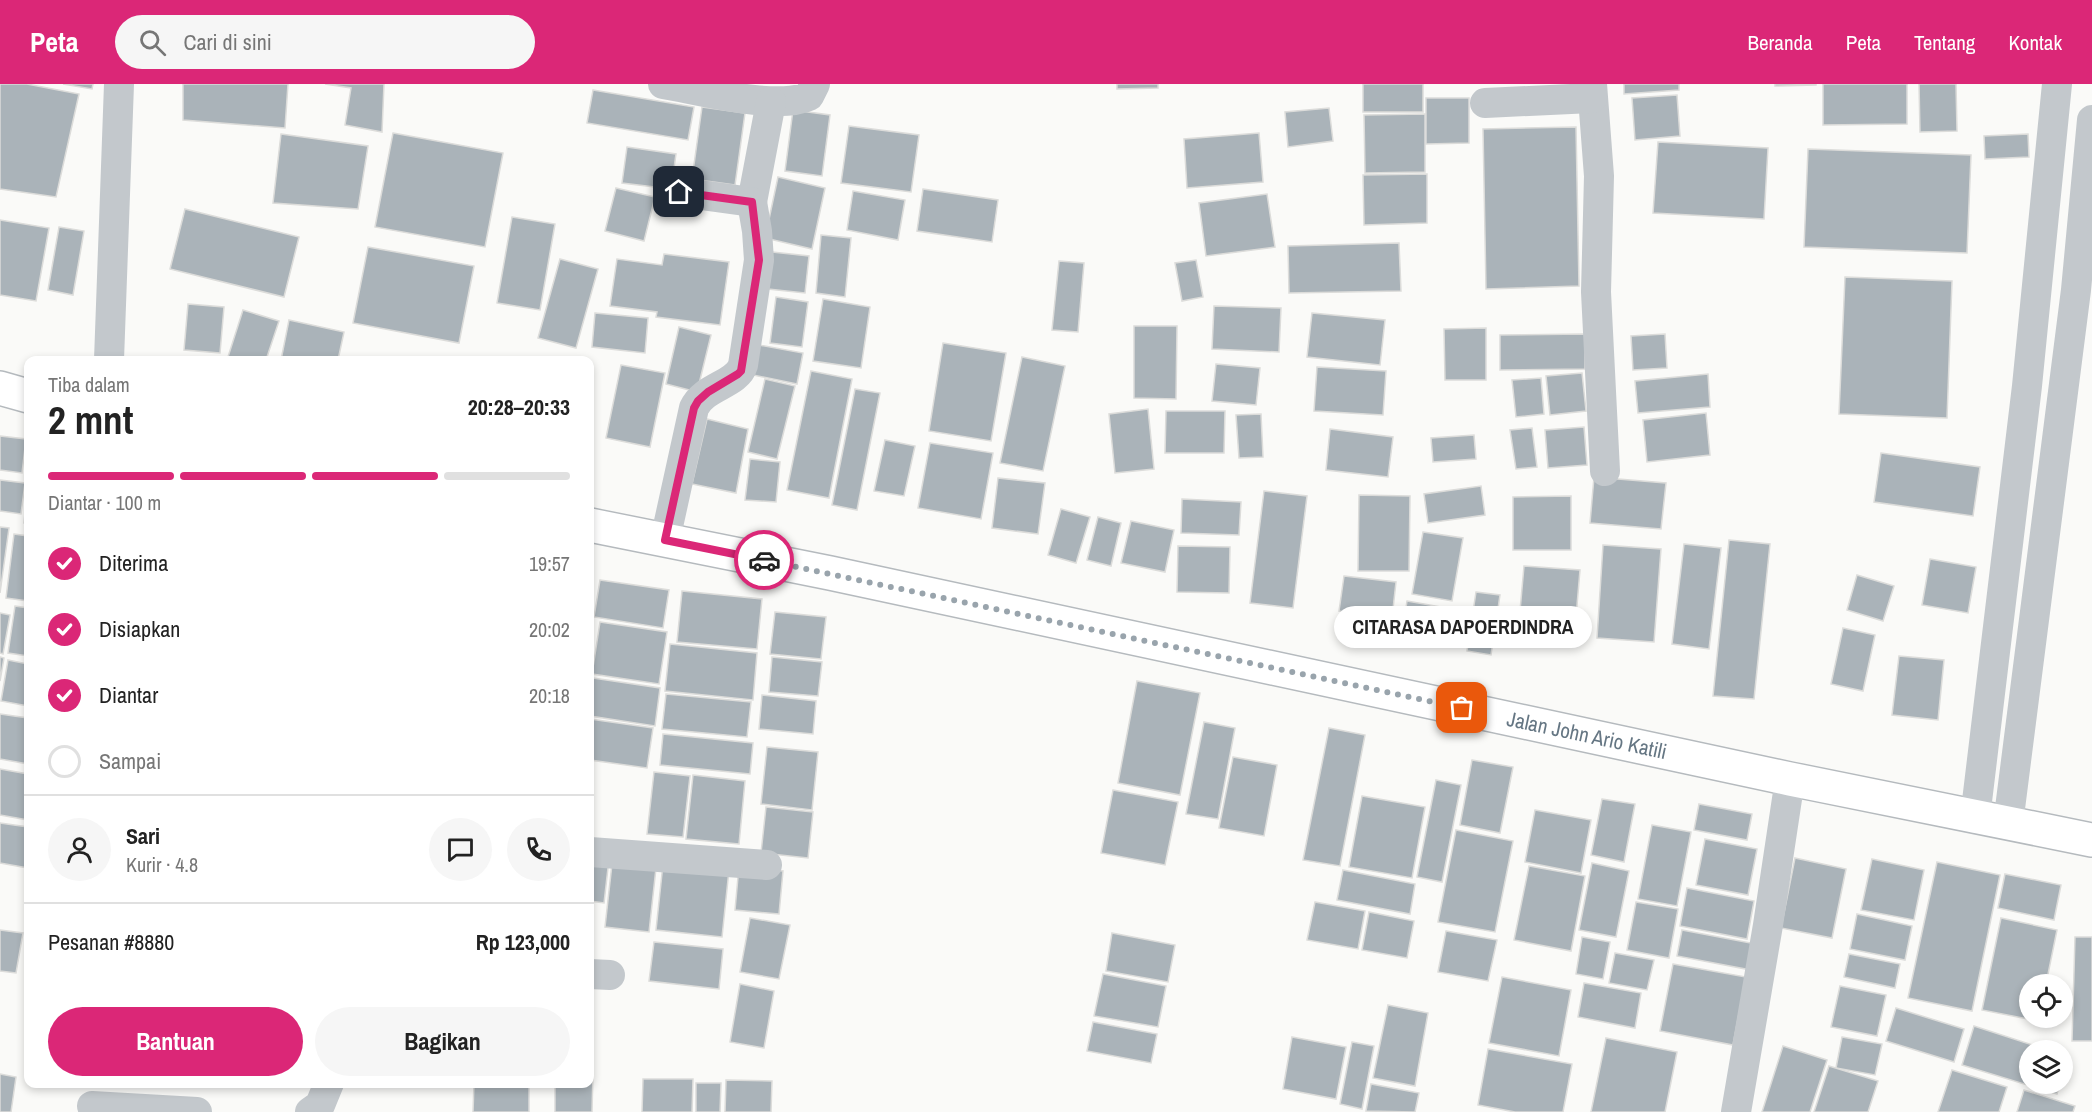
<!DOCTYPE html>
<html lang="id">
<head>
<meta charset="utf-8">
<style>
  body { margin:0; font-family:"Archivo Narrow",sans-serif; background:#f6f6f6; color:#222; height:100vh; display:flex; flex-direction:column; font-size:22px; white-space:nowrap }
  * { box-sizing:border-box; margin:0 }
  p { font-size:20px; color:#767676 }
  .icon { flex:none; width:33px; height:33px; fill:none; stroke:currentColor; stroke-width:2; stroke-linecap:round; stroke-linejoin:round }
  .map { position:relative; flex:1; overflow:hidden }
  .details { position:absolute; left:24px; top:272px; width:570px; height:732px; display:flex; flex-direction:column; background:#fff; border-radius:12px; box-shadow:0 3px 9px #0003 }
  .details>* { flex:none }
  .buttons { position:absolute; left:2019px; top:890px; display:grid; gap:12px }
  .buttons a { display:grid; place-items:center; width:54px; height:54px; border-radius:50%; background:#fff; box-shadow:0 3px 9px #0003; font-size:30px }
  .pin { position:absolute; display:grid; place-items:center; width:51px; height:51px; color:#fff; margin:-26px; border-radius:12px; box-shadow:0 3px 9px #0006 }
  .courier { position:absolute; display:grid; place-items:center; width:60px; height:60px; margin:-30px; border:4px solid #db2777; border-radius:50%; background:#fff; color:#222; box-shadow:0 2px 8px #0007 }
  .bubble { position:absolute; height:42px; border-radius:21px; background:#fff; box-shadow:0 3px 9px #0003; font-size:20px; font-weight:700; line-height:42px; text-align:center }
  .head em { font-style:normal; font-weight:700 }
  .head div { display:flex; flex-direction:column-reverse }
  .head { display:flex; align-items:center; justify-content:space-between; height:102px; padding:0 24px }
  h1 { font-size:39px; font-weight:700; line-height:45px }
  .bar { display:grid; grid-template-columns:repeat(4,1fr); gap:9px 6px; align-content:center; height:72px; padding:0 24px }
  .bar i { height:8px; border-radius:4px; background:#e0e0e0 }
  .bar .current { background:#db2777 }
  .bar p { grid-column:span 4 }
  .line { display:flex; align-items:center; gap:15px; padding:0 24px; border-top:2px solid #e0e0e0 }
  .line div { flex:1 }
  .round { display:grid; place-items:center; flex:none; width:63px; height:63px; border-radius:32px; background:#f6f6f6 }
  ol { padding:0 24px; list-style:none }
  li { display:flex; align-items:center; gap:18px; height:66px }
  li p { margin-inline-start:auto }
  li .icon { padding:6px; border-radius:50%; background:#db2777; color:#fff; stroke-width:4 }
  li:last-child { color:#767676 }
  li i { width:33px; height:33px; border:3px solid #e0e0e0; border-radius:50% }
  .button { display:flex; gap:12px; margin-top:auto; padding:12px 24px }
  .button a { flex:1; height:69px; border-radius:36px; background:#db2777; color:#fff; font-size:24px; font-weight:700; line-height:69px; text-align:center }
  .button a+a { background:#f6f6f6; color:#222 }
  header { display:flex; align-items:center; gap:36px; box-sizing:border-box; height:84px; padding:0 30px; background:#db2777; color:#fff }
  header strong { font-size:28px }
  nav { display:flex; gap:33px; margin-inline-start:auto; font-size:21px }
  .search { width:420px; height:54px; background:#f6f6f6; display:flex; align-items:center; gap:15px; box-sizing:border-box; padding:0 21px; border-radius:33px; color:#767676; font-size:22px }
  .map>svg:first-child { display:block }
  .building { fill:#aab3b9; stroke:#dcdcda; stroke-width:1.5 }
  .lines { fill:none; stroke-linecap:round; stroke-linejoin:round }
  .primary-casing { stroke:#b5babe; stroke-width:36 }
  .street { stroke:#c3c8cc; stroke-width:30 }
  .primary { stroke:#fff; stroke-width:33 }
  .done { stroke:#99a4ac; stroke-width:6; stroke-dasharray:0 10.8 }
  .route { stroke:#db2777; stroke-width:8 }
  .labels { text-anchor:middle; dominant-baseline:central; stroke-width:6; stroke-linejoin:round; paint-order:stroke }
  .street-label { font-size:21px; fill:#657683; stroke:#fff }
</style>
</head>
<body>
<header>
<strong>Peta</strong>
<div class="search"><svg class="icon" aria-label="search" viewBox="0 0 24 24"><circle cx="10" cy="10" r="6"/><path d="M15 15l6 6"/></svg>Cari di sini</div>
<nav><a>Beranda</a><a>Peta</a><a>Tentang</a><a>Kontak</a></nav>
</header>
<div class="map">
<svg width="2092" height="1028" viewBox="0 0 2092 1028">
  <rect width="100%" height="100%" fill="#fafaf8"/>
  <g class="building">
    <polygon points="0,0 27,0 79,10 56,113 0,105"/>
    <polygon points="63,0 93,0 92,5"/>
    <polygon points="183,0 288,0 285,44 183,36"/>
    <polygon points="325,0 384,0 382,48 345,41 351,4"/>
    <polygon points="1117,0 1158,0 1158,4 1117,5"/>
    <rect x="1363" y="0" width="60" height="28"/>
    <polygon points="1624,0 1679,0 1679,6 1624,10"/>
    <polygon points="1775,0 1816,0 1816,1 1775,2"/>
    <polygon points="1823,0 1907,0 1907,40 1823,41"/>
    <polygon points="1919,0 1956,0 1957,47 1920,48"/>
    <polygon points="593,6 694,23 688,56 587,39"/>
    <polygon points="1677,11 1680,52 1635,56 1632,14"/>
    <polygon points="1426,14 1469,14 1469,59 1426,60"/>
    <polygon points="702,23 745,29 735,101 692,95"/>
    <polygon points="1329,24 1333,57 1288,63 1285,28"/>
    <polygon points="793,26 830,31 822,92 785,87"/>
    <polygon points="1425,30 1425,88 1365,89 1364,31"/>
    <polygon points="849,42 919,51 911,108 841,99"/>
    <polygon points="1576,43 1579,202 1486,205 1483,45"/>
    <polygon points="393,49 503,69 485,163 375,143"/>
    <polygon points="1259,49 1263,98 1187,104 1184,55"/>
    <polygon points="281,50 368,62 358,125 273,119"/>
    <polygon points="2028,50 2029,73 1985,75 1984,52"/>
    <polygon points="1658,58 1768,64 1764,135 1653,129"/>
    <polygon points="627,63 676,70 671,105 622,99"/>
    <polygon points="1808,65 1971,71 1967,169 1804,163"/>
    <polygon points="1427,90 1427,139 1364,141 1363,91"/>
    <polygon points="778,93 825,104 812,165 765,154"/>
    <polygon points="616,104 655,113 644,157 605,147"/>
    <polygon points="923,105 998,116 992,158 917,147"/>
    <polygon points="853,107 905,116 898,156 847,146"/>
    <polygon points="1267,110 1275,163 1206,172 1199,119"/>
    <polygon points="185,125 299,153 284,213 170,185"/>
    <polygon points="512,133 555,140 540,226 497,219"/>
    <polygon points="0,136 49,144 36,217 0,211"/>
    <polygon points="59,143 84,147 73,211 48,206"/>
    <polygon points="821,151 851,154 845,213 816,209"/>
    <polygon points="1399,159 1401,207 1289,209 1288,162"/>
    <polygon points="368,163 474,182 459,259 353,239"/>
    <polygon points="772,168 809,172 805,209 768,205"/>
    <polygon points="664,170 729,178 720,241 656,233 657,228 610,222 617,175 662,181"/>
    <polygon points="560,175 598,185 576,264 538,254"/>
    <polygon points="1196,176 1203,213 1182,217 1175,179"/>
    <polygon points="1059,177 1084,179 1078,248 1052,246"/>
    <polygon points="1845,193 1952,197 1947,334 1839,330"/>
    <polygon points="776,213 808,218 802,263 770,259"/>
    <polygon points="823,215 870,223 861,284 813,277"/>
    <polygon points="188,220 224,223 220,269 184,266"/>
    <polygon points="1214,222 1281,224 1279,268 1212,265"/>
    <polygon points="243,226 279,237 266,276 227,276"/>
    <polygon points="595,229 648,234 645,269 592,263"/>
    <polygon points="1312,229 1385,236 1380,281 1307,273"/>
    <polygon points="289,236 344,248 338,276 281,276"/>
    <polygon points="1134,242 1177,242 1176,315 1134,314"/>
    <polygon points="679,243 711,251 697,308 666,300"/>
    <polygon points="1486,244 1486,296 1445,296 1444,245"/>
    <polygon points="1585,250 1585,285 1500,286 1500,251"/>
    <polygon points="1665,250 1667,284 1633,286 1631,252"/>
    <polygon points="943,259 1006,269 991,357 929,347"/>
    <polygon points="759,261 803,269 797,300 753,291"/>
    <polygon points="1022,273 1065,282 1043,387 1000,379"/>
    <polygon points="1216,280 1260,284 1256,321 1212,317"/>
    <polygon points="621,281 665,289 650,363 606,354"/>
    <polygon points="1317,283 1386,287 1383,331 1314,327"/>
    <polygon points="590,286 592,286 590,327"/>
    <polygon points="811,287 852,295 829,414 787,406"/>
    <polygon points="1582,289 1586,327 1550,331 1546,292"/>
    <polygon points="1708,290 1710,323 1638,329 1635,297"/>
    <polygon points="1541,294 1544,330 1516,333 1512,296"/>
    <polygon points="765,295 795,302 777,375 748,368"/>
    <polygon points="855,305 880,309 857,426 832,421"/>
    <polygon points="1148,325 1154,385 1115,389 1109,330"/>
    <polygon points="1166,327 1225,327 1224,369 1165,369"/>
    <polygon points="1706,329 1710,371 1647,378 1643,336"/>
    <polygon points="1261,330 1263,373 1239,374 1236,331"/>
    <polygon points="707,335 748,345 736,409 692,400"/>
    <polygon points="1584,343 1587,381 1548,384 1545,346"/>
    <polygon points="1532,344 1537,383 1516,385 1510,346"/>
    <polygon points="1330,345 1393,353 1388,393 1326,386"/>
    <polygon points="1474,351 1476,375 1433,378 1431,354"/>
    <polygon points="0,352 26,355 22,389 0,386"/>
    <polygon points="885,356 915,362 904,412 874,407"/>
    <polygon points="930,359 993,369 981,435 918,424"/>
    <polygon points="1881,369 1980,383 1973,432 1874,418"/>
    <polygon points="750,375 780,378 776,418 745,416"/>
    <polygon points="1594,393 1666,399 1661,445 1590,439"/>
    <polygon points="998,394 1045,399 1038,450 992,444"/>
    <polygon points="0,396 25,399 21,430 0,427"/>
    <polygon points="1481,402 1485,431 1428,439 1424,410"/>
    <polygon points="1264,407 1307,412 1293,524 1250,519"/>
    <polygon points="1359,411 1410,412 1409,487 1358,487"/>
    <polygon points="1571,412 1571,466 1513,466 1513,413"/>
    <polygon points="1182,415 1241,418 1239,451 1181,449"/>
    <polygon points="26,420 28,420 28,440 24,439"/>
    <polygon points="1061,425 1090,433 1076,479 1048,471"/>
    <polygon points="1098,433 1121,439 1111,482 1087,476"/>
    <polygon points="1131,437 1174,446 1165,488 1121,479"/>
    <polygon points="0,443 9,444 0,509"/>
    <polygon points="1423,448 1463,454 1452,517 1412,510"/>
    <polygon points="14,450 28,452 28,517 6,514"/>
    <polygon points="1729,456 1770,460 1754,615 1713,612"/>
    <polygon points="1684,460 1721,464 1709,565 1672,560"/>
    <polygon points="1603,461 1661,465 1654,558 1597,554"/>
    <polygon points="1178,462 1230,463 1229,509 1177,508"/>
    <polygon points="1930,475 1976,483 1968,529 1922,521"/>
    <polygon points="1524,482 1580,486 1576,533 1520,527"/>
    <polygon points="1857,491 1894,502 1883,537 1847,526"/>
    <polygon points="1344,492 1396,498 1392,534 1339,527"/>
    <polygon points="600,496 669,506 663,544 594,533"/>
    <polygon points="682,507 762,515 757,565 677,558"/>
    <polygon points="1476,508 1500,511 1491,571 1467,567"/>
    <polygon points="1407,517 1464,527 1461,546 1404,537"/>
    <polygon points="15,522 28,524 28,572 8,569"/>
    <polygon points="775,528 826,533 821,575 770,570"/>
    <polygon points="0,529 10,531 3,570 0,569"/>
    <polygon points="600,538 667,548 659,600 592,590"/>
    <polygon points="1843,544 1875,551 1863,607 1831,600"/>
    <polygon points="670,560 757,569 753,616 665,607"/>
    <polygon points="1899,572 1944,576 1938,636 1892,631"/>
    <polygon points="0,573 4,574 0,597"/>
    <polygon points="772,573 822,578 818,612 769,608"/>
    <polygon points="8,576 28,580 28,622 1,617"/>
    <polygon points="593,594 660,604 655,642 590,632"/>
    <polygon points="1137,597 1200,609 1180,711 1118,699"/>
    <polygon points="666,610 751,618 747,653 662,645"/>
    <polygon points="762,611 816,617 813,650 759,645"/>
    <polygon points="0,630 28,634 28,680 0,675"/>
    <polygon points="590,635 653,644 647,684 590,676"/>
    <polygon points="1204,638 1235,644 1218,735 1186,730"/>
    <polygon points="1329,644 1365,651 1340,782 1303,776"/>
    <polygon points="663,650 753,659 750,690 660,681"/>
    <polygon points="767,663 818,668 812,726 761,720"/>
    <polygon points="1233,673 1277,681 1264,752 1219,744"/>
    <polygon points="1472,676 1513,683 1500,749 1460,741"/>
    <polygon points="0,685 28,690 28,736 0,731"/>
    <polygon points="654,688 690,692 683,753 647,750"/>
    <polygon points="693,691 745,697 739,760 686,755"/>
    <polygon points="1436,696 1461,701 1442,798 1417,793"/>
    <polygon points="1113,706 1178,718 1165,781 1101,769"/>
    <polygon points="1362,712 1425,723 1412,794 1349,783"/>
    <polygon points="1602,715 1635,720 1624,778 1591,771"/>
    <polygon points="1699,720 1752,730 1747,756 1694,746"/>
    <polygon points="766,723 813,728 808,774 761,769"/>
    <polygon points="1535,726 1591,736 1581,789 1525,778"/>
    <polygon points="0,739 28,743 28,784 0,779"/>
    <polygon points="1652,741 1691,748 1677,822 1638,815"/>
    <polygon points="1456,746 1513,757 1495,848 1438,838"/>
    <polygon points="1705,755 1757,765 1748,811 1696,801"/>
    <polygon points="592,774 609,775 604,819 590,817"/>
    <polygon points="1795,774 1846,785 1832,854 1781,844"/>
    <polygon points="1872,775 1924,786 1914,836 1861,826"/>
    <polygon points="1937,778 2000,791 1972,927 1908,914"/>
    <polygon points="1592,779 1629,787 1616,853 1579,846"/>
    <polygon points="612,780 656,784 649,848 605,843"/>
    <polygon points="663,780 729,786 722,853 656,846"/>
    <polygon points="739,782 783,787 779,830 735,826"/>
    <polygon points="1529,782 1585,792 1571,867 1514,856"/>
    <polygon points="1343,786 1415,800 1410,830 1337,816"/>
    <polygon points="2005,790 2061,801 2054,836 1998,824"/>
    <polygon points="1687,804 1754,817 1747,855 1680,842"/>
    <polygon points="1315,818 1365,827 1358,865 1307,856"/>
    <polygon points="1636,818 1678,825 1669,874 1627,866"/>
    <polygon points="1369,828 1414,837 1407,874 1362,866"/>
    <polygon points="1857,830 1912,842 1905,876 1850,865"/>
    <polygon points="750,834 790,841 779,895 740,888"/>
    <polygon points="2001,834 2057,846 2046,900 2030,900 2030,933 2039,933 2038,937 1982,926"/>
    <polygon points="0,846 23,849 16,889 0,887"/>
    <polygon points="1682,846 1756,860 1751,886 1677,872"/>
    <polygon points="1446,847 1497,856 1488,897 1438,888"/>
    <polygon points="1112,849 1175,861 1168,898 1106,887"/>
    <polygon points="1582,853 1610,858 1603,895 1576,890"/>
    <polygon points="2075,853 2092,853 2092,957 2072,957"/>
    <polygon points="654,858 723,865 719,905 649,897"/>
    <polygon points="1615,869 1654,876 1647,906 1609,899"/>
    <polygon points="1849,870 1900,880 1895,904 1844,893"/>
    <polygon points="1673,880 1746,893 1733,961 1660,947"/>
    <polygon points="1103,890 1166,902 1158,943 1094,932"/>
    <polygon points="1502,893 1571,906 1559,972 1489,959"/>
    <polygon points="1584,899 1641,909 1635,944 1578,933"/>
    <polygon points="740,900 774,907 764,964 730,958"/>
    <polygon points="1840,902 1886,911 1877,952 1831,943"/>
    <polygon points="1388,921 1428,929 1415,1002 1373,994"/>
    <polygon points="1896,924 1964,945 1954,978 1886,957"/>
    <polygon points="1093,938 1157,950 1151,979 1087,967"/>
    <polygon points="1974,942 2048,966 2030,966 2030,999 2060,999 2057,1010 1962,981"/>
    <polygon points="1292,953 1346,963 1336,1015 1283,1005"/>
    <polygon points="1842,953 1882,960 1875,991 1836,984"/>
    <polygon points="1606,954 1677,968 1665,1028 1591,1028"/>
    <polygon points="1352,958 1374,962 1362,1025 1340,1020"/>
    <polygon points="1783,962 1827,976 1810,1028 1762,1028"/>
    <polygon points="1488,965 1572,980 1563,1028 1515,1028 1478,1021"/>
    <polygon points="2062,971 2069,973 2062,992"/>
    <polygon points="1829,982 1878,997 1868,1028 1814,1028"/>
    <polygon points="1952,986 2007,1003 1999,1028 1938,1028"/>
    <polygon points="590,988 593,988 592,1028 555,1028 555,999 590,999"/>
    <polygon points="0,990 16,993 11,1028 0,1028"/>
    <polygon points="643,995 693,995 692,1028 642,1028"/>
    <polygon points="726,996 772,997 771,1028 725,1028"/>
    <polygon points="474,999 529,999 529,1028 473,1028"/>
    <polygon points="696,999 721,999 720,1028 696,1028"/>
    <polygon points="1371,1000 1419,1009 1415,1028 1366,1027"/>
    <polygon points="2024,1006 2075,1022 2073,1028 2017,1028"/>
  </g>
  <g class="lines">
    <defs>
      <g id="primary">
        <polyline points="0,304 28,312"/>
        <polyline points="590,441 830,489 1790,695 2092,756"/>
      </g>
    </defs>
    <use href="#primary" class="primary-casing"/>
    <g class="street">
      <path d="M 663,0 C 699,6 777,27 809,12 L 815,0"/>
      <polyline points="1592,0 1599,92 1596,208 1605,387"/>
      <polyline points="1485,19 1592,14"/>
      <polyline points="679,108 752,118 771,18"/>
      <polyline points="109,276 119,0"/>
      <path d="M 665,456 L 694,324 C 704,302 737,301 743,281 L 759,176 L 757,147 L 752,118"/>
      <polyline points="1975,734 2027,302 2057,0"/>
      <polyline points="2008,740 2076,206 2092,36"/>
      <polyline points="590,768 767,781"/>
      <polyline points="590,890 610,891"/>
      <polyline points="92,1022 197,1028"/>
      <polyline points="310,1028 320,1021 329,999"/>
      <polyline points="1736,1028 1768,841 1790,695"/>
    </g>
    <use href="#primary" class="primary"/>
  </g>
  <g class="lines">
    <polyline class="done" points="764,476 1462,624"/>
    <polyline class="route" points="679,108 752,118 759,176 741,287 738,290 708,308 698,317 694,324 665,456 764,476"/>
  </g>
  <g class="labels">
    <g class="street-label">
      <text transform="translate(1587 651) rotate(12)">Jalan John Ario Katili</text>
    </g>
  </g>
</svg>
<div class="buttons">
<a><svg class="icon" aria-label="locate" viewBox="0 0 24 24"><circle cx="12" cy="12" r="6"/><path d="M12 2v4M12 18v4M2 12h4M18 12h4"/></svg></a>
<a><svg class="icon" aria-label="layers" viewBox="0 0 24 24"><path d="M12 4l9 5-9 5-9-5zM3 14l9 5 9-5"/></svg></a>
</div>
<div class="pin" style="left:1462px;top:624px;background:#ea580c"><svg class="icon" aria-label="bag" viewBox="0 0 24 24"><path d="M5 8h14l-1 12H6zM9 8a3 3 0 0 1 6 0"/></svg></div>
<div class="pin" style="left:679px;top:108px;background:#1f2937"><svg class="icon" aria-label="home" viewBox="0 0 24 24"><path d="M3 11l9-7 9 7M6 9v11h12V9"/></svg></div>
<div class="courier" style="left:764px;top:476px"><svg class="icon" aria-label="car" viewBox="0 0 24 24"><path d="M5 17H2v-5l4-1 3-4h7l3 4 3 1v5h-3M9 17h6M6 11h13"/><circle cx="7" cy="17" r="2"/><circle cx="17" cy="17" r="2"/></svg></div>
<div class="bubble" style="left:1334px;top:522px;width:258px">CITARASA DAPOERDINDRA</div>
<section class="details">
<div class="head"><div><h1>2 mnt</h1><p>Tiba dalam</p></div><em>20:28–20:33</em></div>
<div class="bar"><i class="current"></i><i class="current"></i><i class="current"></i><i></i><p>Diantar · 100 m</p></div>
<ol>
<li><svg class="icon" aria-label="check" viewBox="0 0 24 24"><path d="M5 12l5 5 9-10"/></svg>Diterima<p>19:57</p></li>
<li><svg class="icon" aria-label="check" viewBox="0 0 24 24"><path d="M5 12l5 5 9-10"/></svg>Disiapkan<p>20:02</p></li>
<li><svg class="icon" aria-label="check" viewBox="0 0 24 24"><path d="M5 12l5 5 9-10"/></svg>Diantar<p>20:18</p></li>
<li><i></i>Sampai</li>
</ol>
<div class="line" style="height:108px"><a class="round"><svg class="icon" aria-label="person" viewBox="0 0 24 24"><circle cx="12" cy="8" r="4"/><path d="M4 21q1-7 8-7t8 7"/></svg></a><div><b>Sari</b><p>Kurir · 4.8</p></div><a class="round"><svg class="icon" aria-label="chat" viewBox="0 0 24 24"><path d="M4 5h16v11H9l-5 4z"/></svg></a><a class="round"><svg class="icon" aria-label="phone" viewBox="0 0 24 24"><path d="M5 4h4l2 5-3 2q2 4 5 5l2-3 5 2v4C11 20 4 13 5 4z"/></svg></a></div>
<div class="line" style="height:78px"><div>Pesanan #8880</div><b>Rp 123,000</b></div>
<div class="button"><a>Bantuan</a><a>Bagikan</a></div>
</section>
</div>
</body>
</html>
